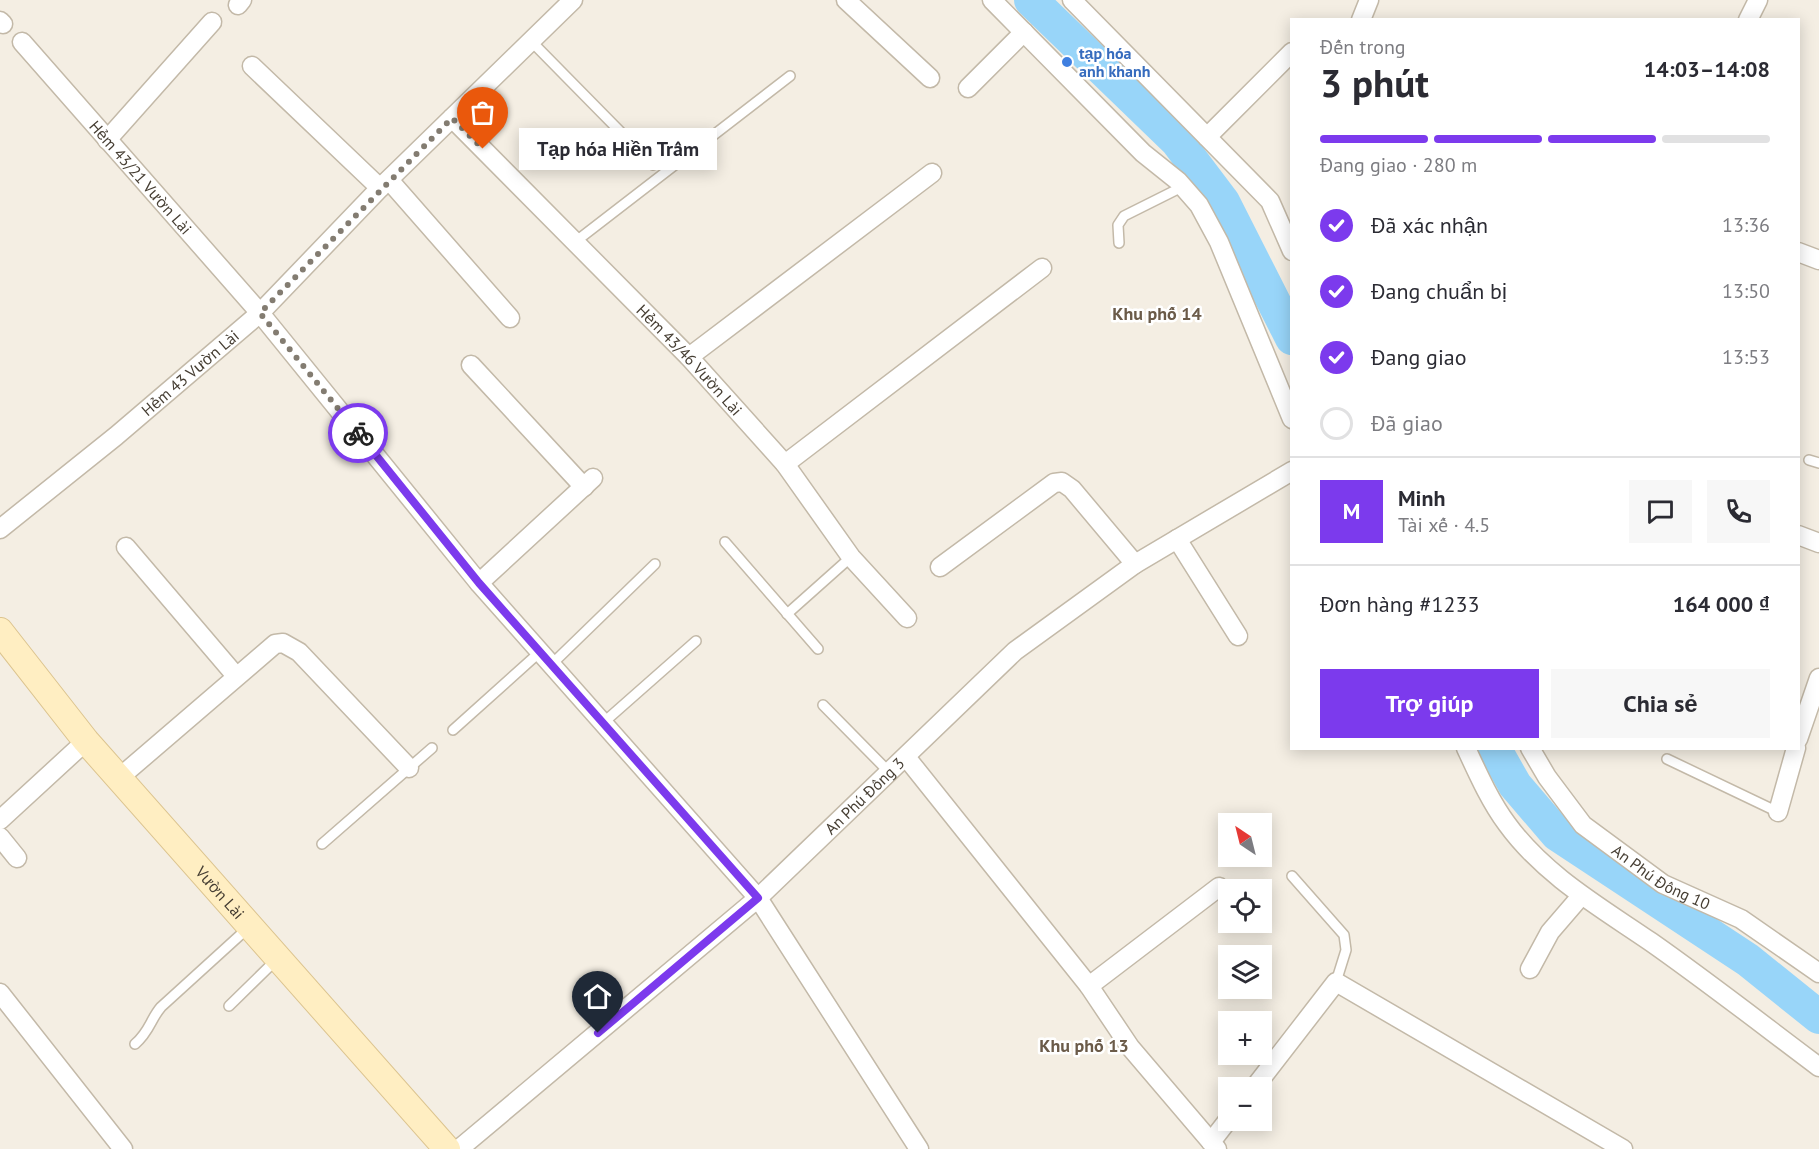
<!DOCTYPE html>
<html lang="vi">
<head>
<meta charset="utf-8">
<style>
  body { margin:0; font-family:"PT Sans",sans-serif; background:#f7f7f7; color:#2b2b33; height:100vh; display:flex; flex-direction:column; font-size:22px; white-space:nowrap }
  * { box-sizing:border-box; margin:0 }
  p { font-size:20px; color:#7c7c81 }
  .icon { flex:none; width:33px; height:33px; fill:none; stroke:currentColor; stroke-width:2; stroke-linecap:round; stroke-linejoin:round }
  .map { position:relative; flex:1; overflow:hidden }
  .details { position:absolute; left:1290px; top:18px; width:510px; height:732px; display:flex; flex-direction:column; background:#fff; border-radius:0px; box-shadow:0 3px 15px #0003 }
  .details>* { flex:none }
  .needle { width:39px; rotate:325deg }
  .buttons { position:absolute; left:1218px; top:813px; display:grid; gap:12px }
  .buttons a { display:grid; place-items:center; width:54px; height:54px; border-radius:0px; background:#fff; box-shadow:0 3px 15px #0003; font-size:30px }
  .pin { position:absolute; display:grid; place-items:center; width:51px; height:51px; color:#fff; margin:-62px -26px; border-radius:50% 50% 50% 0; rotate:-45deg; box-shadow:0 0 6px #0007 }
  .pin .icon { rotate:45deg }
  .courier { position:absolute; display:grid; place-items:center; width:60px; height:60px; margin:-30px; border:4px solid #7c3aed; border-radius:50%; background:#fff; color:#222; box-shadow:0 2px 8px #0007 }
  .bubble { position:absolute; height:42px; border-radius:0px; background:#fff; box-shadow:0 3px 15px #0003; font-size:20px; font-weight:800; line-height:42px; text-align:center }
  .headline em { font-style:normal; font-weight:800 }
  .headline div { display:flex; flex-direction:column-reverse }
  .headline { display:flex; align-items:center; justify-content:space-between; height:102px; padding:0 30px }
  h1 { font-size:39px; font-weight:800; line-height:45px }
  .bar { display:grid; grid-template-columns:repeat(4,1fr); gap:9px 6px; align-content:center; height:72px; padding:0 30px }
  .bar i { height:8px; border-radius:4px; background:#e1e1e2 }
  .bar .selected { background:#7c3aed }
  .bar p { grid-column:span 4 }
  .line { display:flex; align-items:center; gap:15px; padding:0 30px; border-top:2px solid #e1e1e2 }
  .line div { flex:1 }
  .round { display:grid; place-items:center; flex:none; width:63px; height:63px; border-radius:0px; background:#f7f7f7 }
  ol { padding:0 30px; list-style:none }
  li { display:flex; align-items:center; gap:18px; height:66px }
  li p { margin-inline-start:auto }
  li .icon { padding:6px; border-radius:50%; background:#7c3aed; color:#fff; stroke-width:4 }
  li:last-child { color:#7c7c81 }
  li i { width:33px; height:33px; border:3px solid #e1e1e2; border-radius:50% }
  .action { display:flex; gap:12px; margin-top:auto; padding:12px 30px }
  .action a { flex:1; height:69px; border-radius:0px; background:#7c3aed; color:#fff; font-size:24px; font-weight:800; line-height:69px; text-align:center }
  .action a+a { background:#f7f7f7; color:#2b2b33 }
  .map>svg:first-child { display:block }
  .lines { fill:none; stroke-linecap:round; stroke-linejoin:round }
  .river { stroke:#98d5f9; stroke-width:34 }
  .service-casing { stroke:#c3b9a8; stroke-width:12 }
  .minor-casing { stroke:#c3b9a8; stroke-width:21 }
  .secondary-casing { stroke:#dcc48f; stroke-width:28 }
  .service { stroke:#fff; stroke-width:9 }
  .minor { stroke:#fff; stroke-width:18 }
  .secondary { stroke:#ffeec2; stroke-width:26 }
  .done { stroke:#837c71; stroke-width:6; stroke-dasharray:0 10.8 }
  .route { stroke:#7c3aed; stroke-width:8 }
  .shop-dot { fill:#3f7fe0; stroke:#fff; stroke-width:2 }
  .labels { text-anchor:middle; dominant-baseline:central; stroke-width:5; stroke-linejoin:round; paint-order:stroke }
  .shop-label { font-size:16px; font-weight:bold; fill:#366cbe; stroke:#fff; text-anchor:start }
  .street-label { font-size:16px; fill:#463e33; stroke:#fff }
  .neighbourhood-label { font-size:18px; font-weight:bold; fill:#6b5b49; stroke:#fff }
</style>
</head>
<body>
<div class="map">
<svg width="1819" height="1149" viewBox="0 0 1819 1149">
  <rect width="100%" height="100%" fill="#f4eee3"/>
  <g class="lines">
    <g class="river">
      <polyline points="1031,0 1177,141 1223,202 1292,338"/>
      <polyline points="1494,748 1515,785 1557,834 1748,960 1819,1017"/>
    </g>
    <defs>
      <g id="service">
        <polyline points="531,41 653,165"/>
        <polyline points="575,242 790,76"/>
        <polyline points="1119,243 1118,225 1124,216 1184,186"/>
        <polyline points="1809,460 1819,463"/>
        <polyline points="725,542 818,649"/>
        <polyline points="787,614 851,557"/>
        <polyline points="552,664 655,564"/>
        <polyline points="823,705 890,773"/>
        <polyline points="603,723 696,641"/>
        <polyline points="453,730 541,651"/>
        <polyline points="1667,759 1778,812"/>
        <polyline points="322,844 432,748"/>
        <polyline points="1292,876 1344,935 1346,950 1336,982"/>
        <polyline points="229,1006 277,959"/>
        <path d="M 135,1044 C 150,1031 150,1020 161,1007 L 249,927"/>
      </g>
      <g id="minor">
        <polyline points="846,0 930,78"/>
        <polyline points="992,0 1143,153 1178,181 1199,205 1219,242 1292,419"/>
        <polyline points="1072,0 1270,201 1292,251"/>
        <polyline points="238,5 242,0"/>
        <polyline points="1361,20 1369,0"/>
        <polyline points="1748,20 1758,0"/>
        <polyline points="0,21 3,24"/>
        <path id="s1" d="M 22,42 L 260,313 L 479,583 L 758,898 L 919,1149"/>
        <polyline points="252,66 380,188"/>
        <polyline points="968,88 1024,32"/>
        <path id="s2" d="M 452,118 L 689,357 L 785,464 L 851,557 L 907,618"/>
        <polyline points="1207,137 1292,52"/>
        <polyline points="107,140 212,22"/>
        <polyline points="389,180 510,318"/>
        <polyline points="1798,252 1819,260"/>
        <polyline points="689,357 932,173"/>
        <polyline points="471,365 584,487"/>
        <polyline points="785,464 1042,268"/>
        <path id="s3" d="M 0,529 L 116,436 L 260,313 L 380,188 L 573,0"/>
        <polyline points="1798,535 1819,543"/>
        <polyline points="1177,539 1238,636"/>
        <polyline points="126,547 236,676"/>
        <polyline points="940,567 1054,483 1062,482 1072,489 1135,564"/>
        <polyline points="479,583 593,478"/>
        <polyline points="1798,739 1819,678"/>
        <path d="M 1466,748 C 1478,774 1490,801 1507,824 C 1544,875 1600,907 1651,942 C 1708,982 1763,1025 1819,1067"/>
        <path id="s4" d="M 1530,748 L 1547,777 L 1583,825 L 1663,884 L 1741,919 L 1819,973"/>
        <polyline points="906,757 1089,986 1130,1047 1217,1149"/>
        <polyline points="119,778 275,644 283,643 299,652 409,768"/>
        <polyline points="1778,812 1796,748"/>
        <polyline points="0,820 86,741"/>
        <polyline points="0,837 17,858"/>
        <polyline points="1530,969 1550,932 1581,896"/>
        <polyline points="1089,986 1219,887"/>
        <polyline points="0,993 123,1149"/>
        <polyline points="1254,1088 1336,982 1623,1149"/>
        <polyline points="1211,1142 1228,1120"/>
        <path id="s5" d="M 459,1149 L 758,898 L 1015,651 L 1135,564 L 1292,471"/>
      </g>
      <g id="secondary">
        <path id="s6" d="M 0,631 L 86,741 L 447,1149"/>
      </g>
    </defs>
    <use href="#service" class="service-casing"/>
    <use href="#minor" class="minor-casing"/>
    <use href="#secondary" class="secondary-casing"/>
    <use href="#service" class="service"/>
    <use href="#minor" class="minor"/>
    <use href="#secondary" class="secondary"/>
  </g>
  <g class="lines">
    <polyline class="done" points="358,433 260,313 452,118 483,149"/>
    <polyline class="route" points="358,433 479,583 758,898 598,1033"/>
  </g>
  <circle class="shop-dot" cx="1067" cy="62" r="6"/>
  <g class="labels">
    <g class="shop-label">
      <text x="1079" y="53">tạp hóa<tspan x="1079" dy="18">anh khanh</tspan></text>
    </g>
    <g class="street-label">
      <text stroke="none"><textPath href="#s1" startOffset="180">Hẻm 43/21 Vườn Lài</textPath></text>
      <text stroke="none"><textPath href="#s2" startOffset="339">Hẻm 43/46 Vườn Lài</textPath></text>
      <text stroke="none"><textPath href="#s3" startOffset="246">Hẻm 43 Vườn Lài</textPath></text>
      <text stroke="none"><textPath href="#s5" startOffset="538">An Phú Đông 3</textPath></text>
      <text stroke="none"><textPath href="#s4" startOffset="188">An Phú Đông 10</textPath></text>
      <text stroke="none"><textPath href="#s6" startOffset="342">Vườn Lài</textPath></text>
    </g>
    <g class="neighbourhood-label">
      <text x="1157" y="313">Khu phố 14</text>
      <text x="1084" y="1045">Khu phố 13</text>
    </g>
  </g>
</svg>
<div class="buttons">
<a><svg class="needle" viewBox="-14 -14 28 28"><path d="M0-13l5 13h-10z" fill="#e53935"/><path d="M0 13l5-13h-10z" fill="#7c7c81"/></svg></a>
<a><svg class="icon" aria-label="locate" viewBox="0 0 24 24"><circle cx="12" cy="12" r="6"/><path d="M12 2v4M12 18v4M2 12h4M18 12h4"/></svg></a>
<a><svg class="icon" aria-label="layers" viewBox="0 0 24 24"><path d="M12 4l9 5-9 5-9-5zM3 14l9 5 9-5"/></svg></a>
<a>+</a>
<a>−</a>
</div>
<div class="pin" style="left:483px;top:149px;background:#ea580c"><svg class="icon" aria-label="bag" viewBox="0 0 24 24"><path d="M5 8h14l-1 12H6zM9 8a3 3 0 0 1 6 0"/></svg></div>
<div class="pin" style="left:598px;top:1033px;background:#1f2937"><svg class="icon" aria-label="home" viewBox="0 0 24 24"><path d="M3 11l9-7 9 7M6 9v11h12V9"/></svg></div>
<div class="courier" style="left:358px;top:433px"><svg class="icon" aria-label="bike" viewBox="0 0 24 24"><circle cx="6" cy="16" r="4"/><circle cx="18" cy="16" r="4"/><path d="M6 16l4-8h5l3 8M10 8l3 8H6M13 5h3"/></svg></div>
<div class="bubble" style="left:519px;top:128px;width:198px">Tạp hóa Hiền Trâm</div>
<section class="details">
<div class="headline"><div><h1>3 phút</h1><p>Đến trong</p></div><em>14:03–14:08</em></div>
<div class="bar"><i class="selected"></i><i class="selected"></i><i class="selected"></i><i></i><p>Đang giao · 280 m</p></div>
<ol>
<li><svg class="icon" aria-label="check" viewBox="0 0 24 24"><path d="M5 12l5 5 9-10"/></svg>Đã xác nhận<p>13:36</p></li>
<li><svg class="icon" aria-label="check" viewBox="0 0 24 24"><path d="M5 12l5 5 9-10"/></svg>Đang chuẩn bị<p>13:50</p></li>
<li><svg class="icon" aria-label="check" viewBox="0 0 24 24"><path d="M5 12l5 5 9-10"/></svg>Đang giao<p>13:53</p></li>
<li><i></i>Đã giao</li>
</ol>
<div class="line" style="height:108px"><b class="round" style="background:#7c3aed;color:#fff">M</b><div><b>Minh</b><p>Tài xế · 4.5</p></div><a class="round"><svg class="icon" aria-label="chat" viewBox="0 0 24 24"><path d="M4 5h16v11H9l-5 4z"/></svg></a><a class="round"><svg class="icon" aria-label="phone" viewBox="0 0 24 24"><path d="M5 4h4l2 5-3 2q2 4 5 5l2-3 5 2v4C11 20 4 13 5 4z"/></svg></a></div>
<div class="line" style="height:78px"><div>Đơn hàng #1233</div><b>164 000 ₫</b></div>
<div class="action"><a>Trợ giúp</a><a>Chia sẻ</a></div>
</section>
</div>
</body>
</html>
